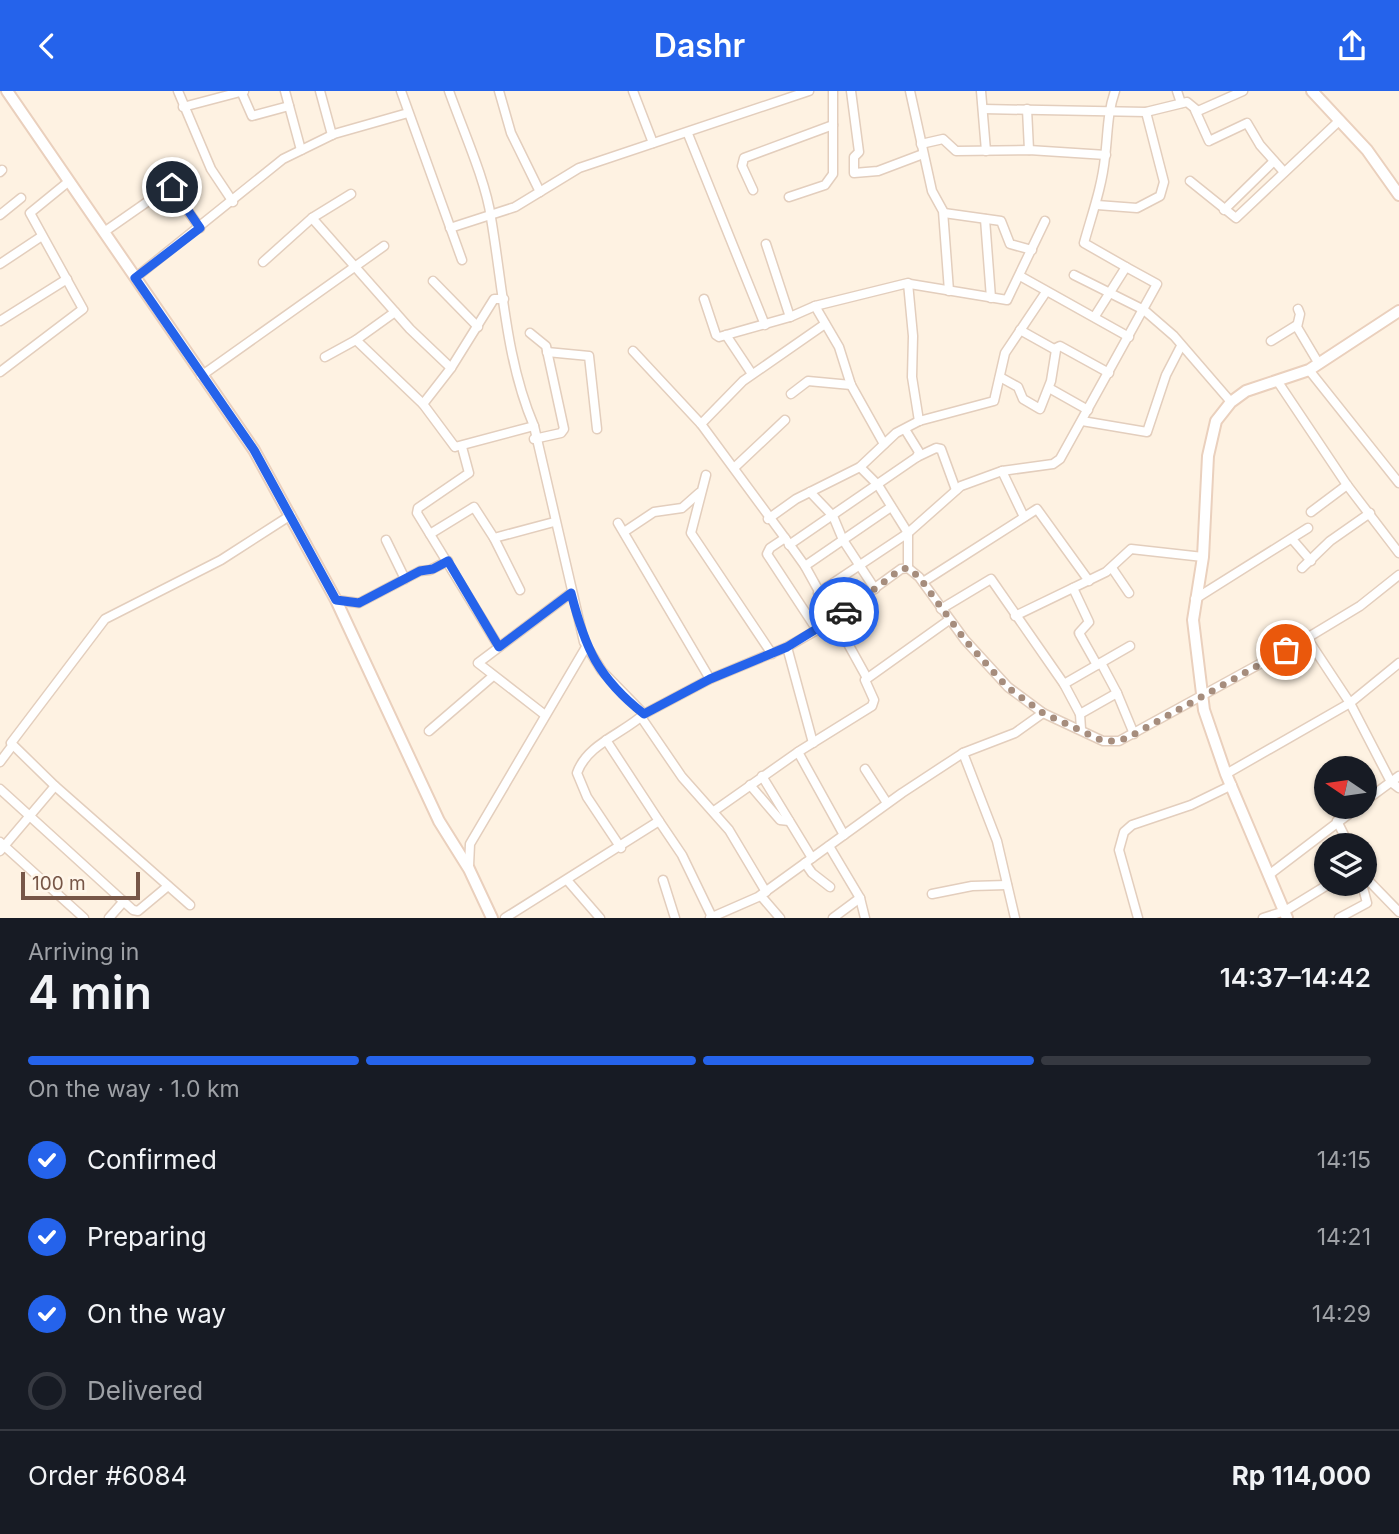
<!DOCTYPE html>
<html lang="en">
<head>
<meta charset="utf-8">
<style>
  body { margin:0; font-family:Inter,sans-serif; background:#242831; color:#f1f3f6; height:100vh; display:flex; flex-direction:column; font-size:26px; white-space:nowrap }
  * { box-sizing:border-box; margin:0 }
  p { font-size:23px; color:#9ea1a6 }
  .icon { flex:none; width:38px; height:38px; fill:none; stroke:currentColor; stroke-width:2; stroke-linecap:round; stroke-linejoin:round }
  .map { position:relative; height:827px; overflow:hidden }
  .side { display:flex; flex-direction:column; background:#171b24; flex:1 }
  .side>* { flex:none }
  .needle { width:46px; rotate:283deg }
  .buttons { position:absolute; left:1314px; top:665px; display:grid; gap:14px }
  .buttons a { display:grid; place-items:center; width:63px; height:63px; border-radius:50%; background:#171b24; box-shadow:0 2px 5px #0004; font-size:35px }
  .scale { position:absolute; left:21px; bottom:18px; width:119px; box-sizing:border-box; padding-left:7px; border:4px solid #775647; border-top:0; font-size:19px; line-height:24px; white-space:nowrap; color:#775647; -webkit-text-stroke:5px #fff6ea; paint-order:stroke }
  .pin { position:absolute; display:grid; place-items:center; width:60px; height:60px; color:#fff; margin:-30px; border:4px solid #fff; border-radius:50%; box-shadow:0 2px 7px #0007 }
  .courier { position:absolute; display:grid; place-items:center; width:70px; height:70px; margin:-35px; border:5px solid #2563eb; border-radius:50%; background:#fff; color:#222; box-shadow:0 2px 9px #0007 }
  .headline em { font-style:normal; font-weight:600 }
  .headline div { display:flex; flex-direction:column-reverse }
  .headline { display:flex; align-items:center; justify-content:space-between; height:119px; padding:0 28px }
  h1 { font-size:46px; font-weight:600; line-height:52px }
  .bar { display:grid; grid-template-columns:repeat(4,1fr); gap:10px 7px; align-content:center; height:84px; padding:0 28px }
  .bar i { height:9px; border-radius:5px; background:#363941 }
  .bar .on { background:#2563eb }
  .bar p { grid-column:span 4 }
  .line { display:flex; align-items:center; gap:18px; padding:0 28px; border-top:2px solid #363941 }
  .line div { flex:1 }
  ol { padding:0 28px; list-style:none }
  li { display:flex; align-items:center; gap:21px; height:77px }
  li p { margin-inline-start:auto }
  li .icon { padding:7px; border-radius:50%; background:#2563eb; color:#fff; stroke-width:4 }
  li:last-child { color:#9ea1a6 }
  li i { width:38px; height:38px; border:4px solid #363941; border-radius:50% }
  header { display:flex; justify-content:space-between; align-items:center; height:91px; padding:0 28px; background:#2563eb; color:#fff; font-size:32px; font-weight:600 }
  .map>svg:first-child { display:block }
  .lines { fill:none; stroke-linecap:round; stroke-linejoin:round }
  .street-casing { stroke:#e3cebd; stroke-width:11 }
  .secondary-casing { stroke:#ead0bd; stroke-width:14 }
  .street { stroke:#fff; stroke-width:8 }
  .secondary { stroke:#fff; stroke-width:10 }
  .done { stroke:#a68d7d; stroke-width:7; stroke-dasharray:0 12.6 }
  .route { stroke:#2563eb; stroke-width:9 }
</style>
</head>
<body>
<header><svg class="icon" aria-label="back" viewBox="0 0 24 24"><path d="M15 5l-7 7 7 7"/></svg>Dashr<svg class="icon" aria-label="share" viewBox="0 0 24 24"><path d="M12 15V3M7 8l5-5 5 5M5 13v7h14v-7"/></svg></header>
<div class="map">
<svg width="1399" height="827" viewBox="0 0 1399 827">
  <rect width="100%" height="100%" fill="#fef2e2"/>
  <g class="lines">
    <defs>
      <g id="street">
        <polyline points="178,0 211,78 233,111"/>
        <polyline points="241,0 252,25 289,15"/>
        <polyline points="285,0 301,59"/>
        <polyline points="320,0 332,44"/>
        <polyline points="401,0 462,169"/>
        <path d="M 449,0 C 462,37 486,90 491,127 C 503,197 506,270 534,335 L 584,551 L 602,580 L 644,623 L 710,588 L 787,556 L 817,539 L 901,478 L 908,477 L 919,486 L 965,549 L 1008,596 L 1043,622 L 1103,650 L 1119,650 L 1307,547 L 1360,515 L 1399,484"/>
        <polyline points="499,0 511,42 540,101"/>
        <polyline points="633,0 653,52"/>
        <polyline points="851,0 859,61 854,66 854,82 878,80 923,63"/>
        <polyline points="910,0 932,100 943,120 949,200"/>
        <polyline points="981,0 986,60"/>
        <path d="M 1115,0 C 1107,23 1108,43 1105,66 C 1102,96 1092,123 1084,152 L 1126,176"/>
        <polyline points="1177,0 1181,12"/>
        <polyline points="183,16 244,0"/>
        <polyline points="983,18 1146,21 1187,11 1198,20 1243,0"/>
        <polyline points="1027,18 1029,59"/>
        <polyline points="1195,19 1209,50 1247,32 1260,54 1284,81"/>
        <polyline points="688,43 765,234"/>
        <polyline points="921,53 943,48 956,60 1029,59 1106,64"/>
        <polyline points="0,81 2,79"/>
        <polyline points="1190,90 1236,127 1340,29"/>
        <polyline points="753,99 742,75 744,67 833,34"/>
        <polyline points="789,106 825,94 833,83 833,0"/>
        <polyline points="1097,114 1137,117 1160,105 1164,91 1146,21"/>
        <polyline points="1224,119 1274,70"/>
        <polyline points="944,122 1001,130 1010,153 1032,159"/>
        <polyline points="0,124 21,107"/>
        <polyline points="312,127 410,238 451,277"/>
        <polyline points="985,128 991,207"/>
        <polyline points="450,137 515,116 579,77 809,0"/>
        <polyline points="104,141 170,95 200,137"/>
        <polyline points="766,153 790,226"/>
        <polyline points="263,171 312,127 351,103"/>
        <polyline points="0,173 42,145"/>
        <polyline points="1074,184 1144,219 1174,245 1231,311"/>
        <polyline points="1020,185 1129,246"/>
        <polyline points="135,187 283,68 334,43 408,22"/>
        <polyline points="433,190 478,236"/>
        <polyline points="910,193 1007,209 1045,130"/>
        <polyline points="504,208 494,208 451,277 423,313 455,356 534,335"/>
        <polyline points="704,208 716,244 719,246 790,226 815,215 908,192 913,245 912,286 919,330"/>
        <polyline points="815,215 839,256 851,294 884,353"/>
        <polyline points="1298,218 1300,223 1297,236 1319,273"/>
        <polyline points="395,221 356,249 423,313"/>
        <polyline points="0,230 67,188"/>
        <polyline points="1020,239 1054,258 1060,255 1109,282"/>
        <polyline points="530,242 546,255 564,338 561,342 534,348"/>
        <polyline points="726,244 752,283"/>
        <polyline points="1271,250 1297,234"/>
        <polyline points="633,260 701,333 785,447 805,475 867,587"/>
        <polyline points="547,261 589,265 597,338"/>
        <polyline points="325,266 356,249"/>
        <polyline points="1309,279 1399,392"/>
        <polyline points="0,281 83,218 30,122 68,91"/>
        <polyline points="201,285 384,155"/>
        <polyline points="1000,286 1018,296 1023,308 1040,318 1051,290 1056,259"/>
        <polyline points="1278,291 1347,394 1399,462"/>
        <polyline points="1049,297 1088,319"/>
        <polyline points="791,303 808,290 851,294"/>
        <polyline points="1082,330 1147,341 1166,284 1181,255"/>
        <polyline points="701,333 743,290 825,233"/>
        <polyline points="906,340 919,361 917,366"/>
        <polyline points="462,356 469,382 418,417 417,422 499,556"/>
        <polyline points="860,376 878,394 908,442 908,477"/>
        <polyline points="734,377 785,329"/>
        <polyline points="1002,380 1024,426"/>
        <polyline points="706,384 691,442 772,563"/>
        <polyline points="810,401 833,425 843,449 875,498"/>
        <polyline points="1311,421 1347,394"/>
        <polyline points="768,428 796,408 860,376 896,342 919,330 994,310 1005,262 1046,201"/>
        <polyline points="618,432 710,588"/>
        <polyline points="624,441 654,421 682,417 699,402"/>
        <polyline points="430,443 474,416 494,447 554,431"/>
        <polyline points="494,447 520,499"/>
        <polyline points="785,447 770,457 767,463 817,539"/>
        <polyline points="1292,448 1311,470"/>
        <polyline points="386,449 405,488"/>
        <polyline points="789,454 917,366 936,357 941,358 956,399"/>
        <polyline points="805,475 891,416"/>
        <polyline points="1112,477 1129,502"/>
        <polyline points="1302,477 1330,450 1370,422"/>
        <polyline points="923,491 1037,418 1089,490"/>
        <polyline points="1073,497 1089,531 1079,542 1097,574"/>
        <polyline points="818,502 908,442 961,395 1002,380 1053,373 1060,368 1157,193 1126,176 1095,225"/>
        <polyline points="1195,508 1308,437"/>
        <polyline points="336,509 359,512 420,480 430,479 448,470"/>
        <polyline points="941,518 991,488 1064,593 1080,623 1081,638"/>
        <polyline points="1015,525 1106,481 1131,458 1203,466"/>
        <polyline points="1307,547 1350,612 1391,691 1399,697"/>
        <polyline points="787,556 813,652"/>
        <polyline points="1101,572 1117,602"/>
        <polyline points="1064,593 1130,555"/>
        <polyline points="1080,623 1117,602 1134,643"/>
        <polyline points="545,624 478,572 571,502"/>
        <polyline points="641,626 682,686 729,739 766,801"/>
        <polyline points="429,640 493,585"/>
        <polyline points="798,661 844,744"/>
        <polyline points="963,662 997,750 1015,827"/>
        <polyline points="0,671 12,655"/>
        <polyline points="865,678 887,712"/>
        <polyline points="1226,683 1350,612 1399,572"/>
        <polyline points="762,685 812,767"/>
        <polyline points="750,694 780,729 789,730"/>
        <polyline points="0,698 133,819 138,820 168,795"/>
        <polyline points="1365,710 1399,685"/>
        <polyline points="714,720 798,661 872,615 874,609 865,589 949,529"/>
        <polyline points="659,730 682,764 712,826"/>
        <polyline points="1337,730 1349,754"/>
        <polyline points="0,751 84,827"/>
        <polyline points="829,755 860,807 865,827"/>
        <path d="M 621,757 L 587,706 L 577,682 C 587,653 624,642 644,623"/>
        <polyline points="0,760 55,695"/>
        <polyline points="805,772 812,782 830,796"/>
        <polyline points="469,775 470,753 586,556"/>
        <polyline points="1270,783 1358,716"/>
        <polyline points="1365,786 1399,821"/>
        <polyline points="567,789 600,827"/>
        <polyline points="663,789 675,827"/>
        <polyline points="932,803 972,795 1007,794"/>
        <polyline points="761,805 780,827"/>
        <polyline points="190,814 55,695 11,652 105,528 221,469 291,424"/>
        <polyline points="109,827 124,810"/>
        <polyline points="505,827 659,730 606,649"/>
        <polyline points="710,827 758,806 902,702 963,662 1015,642 1043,622"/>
        <polyline points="833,827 860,807"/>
        <polyline points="1138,827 1119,759 1124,741 1132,734 1191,714 1232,694"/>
        <polyline points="1263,827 1285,820 1329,793"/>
        <polyline points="1339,827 1367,812 1362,793"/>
      </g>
      <g id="secondary">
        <polyline points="7,0 254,359 336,509 439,730 469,778 492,827"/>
        <polyline points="1312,0 1367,59 1399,104"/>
        <polyline points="1287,827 1226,683 1204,619 1193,529 1203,466 1208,365 1216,330 1231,311 1246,300 1309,279 1399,220"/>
      </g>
    </defs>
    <use href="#street" class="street-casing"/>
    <use href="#secondary" class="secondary-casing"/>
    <use href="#street" class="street"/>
    <use href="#secondary" class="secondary"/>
  </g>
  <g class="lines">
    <polyline class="done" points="844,521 901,478 908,477 919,486 965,549 1007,596 1043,622 1103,650 1119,650 1129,646 1286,559"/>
    <path class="route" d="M 172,96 L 200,137 L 135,187 L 254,359 L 336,509 L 359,512 L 420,480 L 433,478 L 448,470 L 499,556 L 571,502 C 585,557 598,587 644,623 L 710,588 L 787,556 L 844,521"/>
  </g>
</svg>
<div class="buttons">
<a><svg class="needle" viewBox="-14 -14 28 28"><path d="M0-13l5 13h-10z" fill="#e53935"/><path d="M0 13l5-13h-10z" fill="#9ea1a6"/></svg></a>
<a><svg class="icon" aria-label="layers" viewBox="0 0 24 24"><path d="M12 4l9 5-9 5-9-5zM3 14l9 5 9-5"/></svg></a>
</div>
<div class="scale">100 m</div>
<div class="pin" style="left:1286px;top:559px;background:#ea580c"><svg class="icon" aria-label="bag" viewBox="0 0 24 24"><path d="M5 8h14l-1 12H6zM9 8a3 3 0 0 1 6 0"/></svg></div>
<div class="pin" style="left:172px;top:96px;background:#1f2937"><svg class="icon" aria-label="home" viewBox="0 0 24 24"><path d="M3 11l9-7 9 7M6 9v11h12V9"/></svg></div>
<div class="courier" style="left:844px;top:521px"><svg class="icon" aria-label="car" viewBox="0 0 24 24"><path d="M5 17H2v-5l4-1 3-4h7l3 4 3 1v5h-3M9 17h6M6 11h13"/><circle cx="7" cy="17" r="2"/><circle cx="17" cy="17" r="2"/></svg></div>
</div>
<section class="side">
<div class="headline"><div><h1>4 min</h1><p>Arriving in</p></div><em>14:37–14:42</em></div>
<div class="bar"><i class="on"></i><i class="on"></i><i class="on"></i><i></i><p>On the way · 1.0 km</p></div>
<ol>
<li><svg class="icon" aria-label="check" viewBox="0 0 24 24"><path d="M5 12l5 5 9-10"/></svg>Confirmed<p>14:15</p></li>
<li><svg class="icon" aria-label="check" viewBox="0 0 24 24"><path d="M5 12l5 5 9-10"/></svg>Preparing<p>14:21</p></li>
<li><svg class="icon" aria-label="check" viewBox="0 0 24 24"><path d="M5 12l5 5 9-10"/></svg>On the way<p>14:29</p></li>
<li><i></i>Delivered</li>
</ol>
<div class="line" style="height:91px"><div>Order #6084</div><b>Rp 114,000</b></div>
</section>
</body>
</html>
